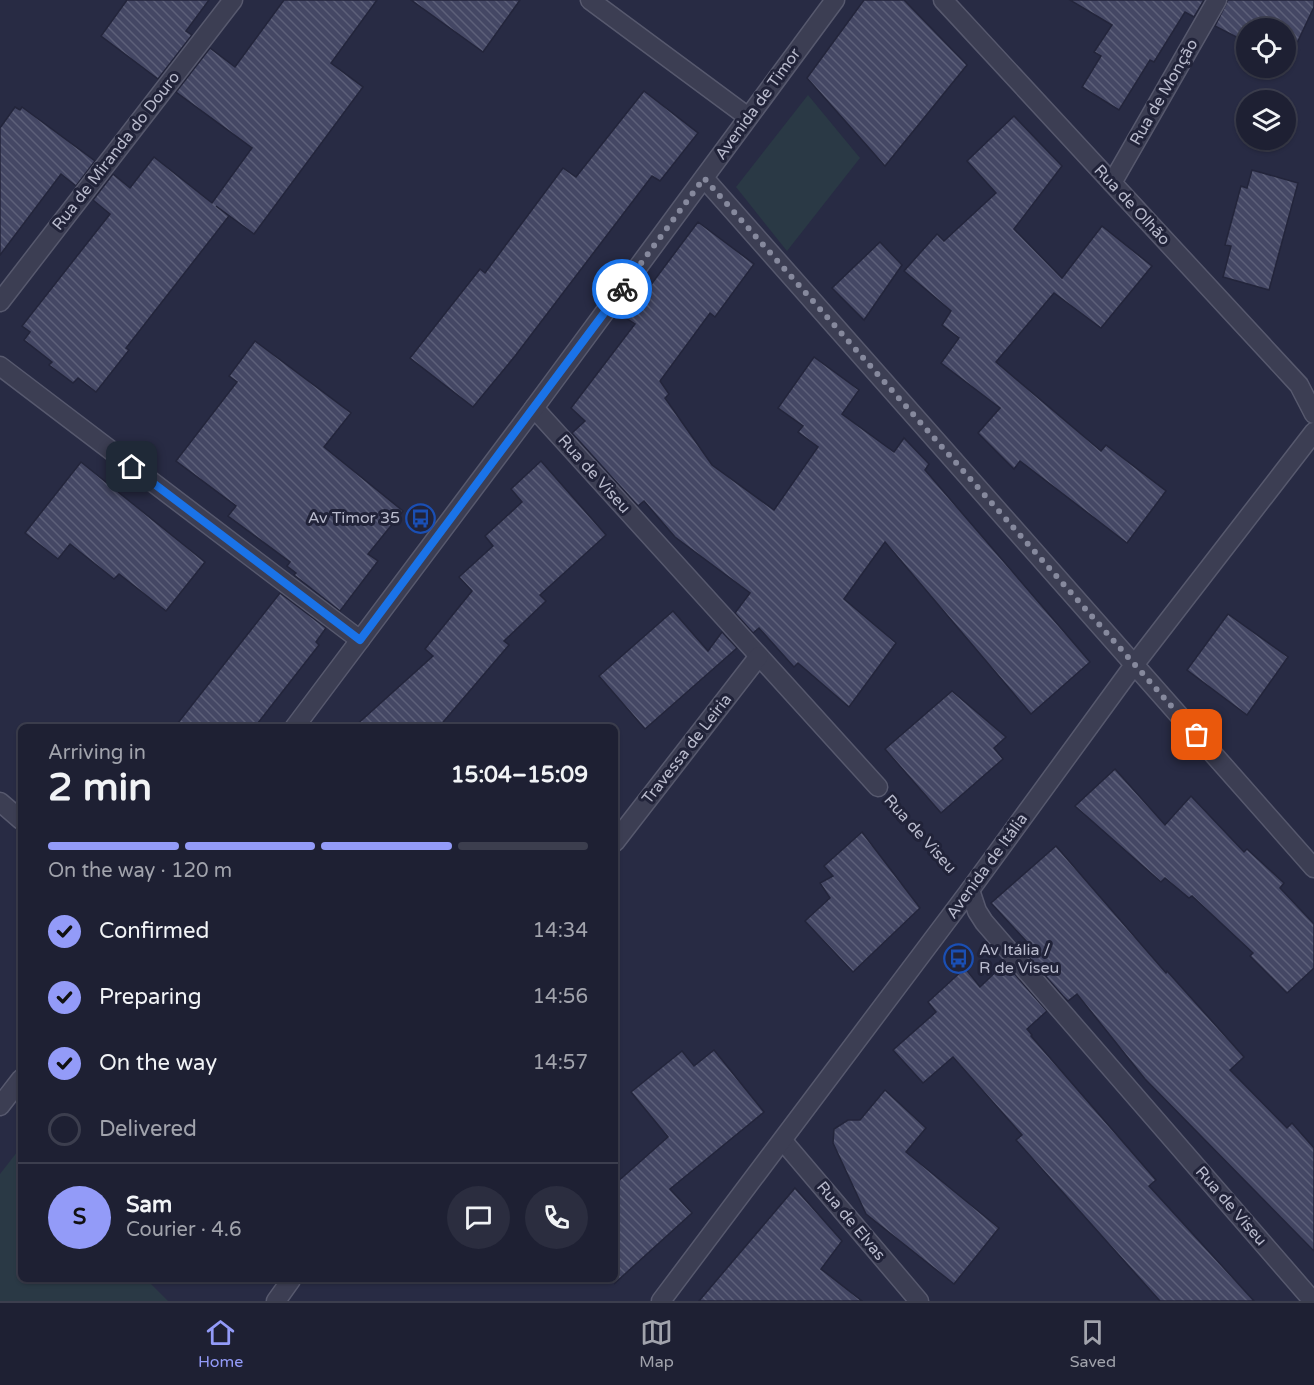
<!DOCTYPE html>
<html lang="en">
<head>
<meta charset="utf-8">
<style>
  body { margin:0; font-family:"Varela Round",sans-serif; background:#2b2d3f; color:#f1f3f6; height:100vh; display:flex; flex-direction:column; font-size:22px; white-space:nowrap }
  * { box-sizing:border-box; margin:0 }
  p { font-size:20px; color:#a1a3ac }
  .icon { flex:none; width:33px; height:33px; fill:none; stroke:currentColor; stroke-width:2; stroke-linecap:round; stroke-linejoin:round }
  .map { position:relative; flex:1; overflow:hidden }
  .panel { position:absolute; left:18px; top:724px; width:600px; height:558px; display:flex; flex-direction:column; background:#1e2033; border-radius:9px; box-shadow:0 2px 4px #0004,0 0 0 2px #3c3e4e }
  .panel>* { flex:none }
  .controls { position:absolute; left:1236px; top:18px; display:grid; gap:12px }
  .controls a { display:grid; place-items:center; width:60px; height:60px; border-radius:50%; background:#1e2033; box-shadow:0 2px 4px #0004,0 0 0 2px #3c3e4e; font-size:30px }
  .pin { position:absolute; display:grid; place-items:center; width:51px; height:51px; color:#fff; margin:-26px; border-radius:12px; box-shadow:0 3px 9px #0006 }
  .courier { position:absolute; display:grid; place-items:center; width:60px; height:60px; margin:-30px; border:4px solid #1a73e8; border-radius:50%; background:#fff; color:#222; box-shadow:0 2px 8px #0007 }
  .summary em { font-style:normal; font-weight:700 }
  .summary div { display:flex; flex-direction:column-reverse }
  .summary { display:flex; align-items:center; justify-content:space-between; height:102px; padding:0 30px }
  h1 { font-size:39px; font-weight:700; line-height:45px }
  .bar { display:grid; grid-template-columns:repeat(4,1fr); gap:9px 6px; align-content:center; height:72px; padding:0 30px }
  .bar i { height:8px; border-radius:4px; background:#3c3e4e }
  .bar .active { background:#939bf8 }
  .bar p { grid-column:span 4 }
  .line { display:flex; align-items:center; gap:15px; padding:0 30px; border-top:2px solid #3c3e4e }
  .line div { flex:1 }
  .round { display:grid; place-items:center; flex:none; width:63px; height:63px; border-radius:32px; background:#2b2d3f }
  ol { padding:0 30px; list-style:none }
  li { display:flex; align-items:center; gap:18px; height:66px }
  li p { margin-inline-start:auto }
  li .icon { padding:6px; border-radius:50%; background:#939bf8; color:#111; stroke-width:4 }
  li:last-child { color:#a1a3ac }
  li i { width:33px; height:33px; border:3px solid #3c3e4e; border-radius:50% }
  .tabs { display:flex; justify-content:space-around; align-items:center; height:84px; border-top:2px solid #3c3e4e; background:#1e2033; font-size:16px; color:#a1a3ac }
  .tabs a { display:grid; justify-items:center; gap:3px }
  .tabs .active { color:#939bf8 }
  .map>svg:first-child { display:block }
  .green { fill:#2a3945 }
  .building { fill:url(#building-back-hatch); stroke:#23253b; stroke-width:1.5 }
  .lines { fill:none; stroke-linecap:round; stroke-linejoin:round }
  .minor-casing { stroke:#57596e; stroke-width:21 }
  .tertiary-casing { stroke:#57596e; stroke-width:21 }
  .path { stroke:#485661; stroke-width:4; stroke-dasharray:4.5 4.5; stroke-linecap:butt }
  .minor { stroke:#3c3e53; stroke-width:18 }
  .tertiary { stroke:#3c3e53; stroke-width:18 }
  .done { stroke:#86899d; stroke-width:6; stroke-dasharray:0 10.8 }
  .route { stroke:#1a73e8; stroke-width:8 }
  .labels { text-anchor:middle; dominant-baseline:central; stroke-width:6; stroke-linejoin:round; paint-order:stroke }
  .street-label { font-size:16px; fill:#b9bbcd; stroke:#212339 }
  .poi-label { font-size:16px; fill:#b9bbcd; stroke:#212339; text-anchor:end }
</style>
</head>
<body>
<div class="map">
<svg width="1314" height="1301" viewBox="0 0 1314 1301">
  <defs>
    <pattern id="building-back-hatch" width="6" height="6" patternUnits="userSpaceOnUse" patternTransform="scale(1.5)"><rect width="6" height="6" fill="#444764"/><path d="M-1 5l2 2M0 0l6 6M5-1l2 2" fill="none" stroke="#5d6079"/></pattern>
  </defs>
  <rect width="100%" height="100%" fill="#282b44"/>
  <g class="green">
    <polygon points="808,95 860,158 787,251 736,187"/>
    <polygon points="21,1147 21,1280 147,1280 168,1301 0,1301 0,1174"/>
  </g>
  <g class="building">
    <polygon points="127,0 209,0 186,31 192,35 158,79 101,36"/>
    <polygon points="284,0 377,0 331,63 363,87 254,234 216,206 229,216 126,348 129,350 96,392 78,378 73,383 49,365 52,362 24,340 30,332 22,326 110,214 93,200 113,174 130,188 154,157 212,203 252,148 176,92 210,48 235,67"/>
    <polygon points="411,0 520,0 483,52"/>
    <polygon points="864,0 904,0 967,65 885,166 807,78"/>
    <polygon points="1070,0 1204,0 1194,17 1185,12 1154,62 1150,60 1119,110 1082,87 1101,56 1094,52 1112,25"/>
    <polygon points="1228,0 1314,0 1314,7 1288,62 1286,60 1286,28 1246,28 1246,42 1215,26"/>
    <polygon points="644,91 698,133 660,181 652,176 515,356 473,407 410,358 480,269 485,273 563,168 576,177"/>
    <polygon points="15,107 20,110 22,107 95,161 76,186 61,174 0,255 0,128"/>
    <polygon points="1014,116 1062,166 1014,229 1062,278 1102,226 1152,266 1101,328 1054,293 996,362 1101,451 1106,445 1166,491 1127,543 1020,461 1014,469 978,433 1000,408 941,363 959,338 942,325 951,311 904,271 937,234 944,241 996,193 967,161"/>
    <polygon points="1252,170 1298,183 1269,290 1223,277 1231,246 1225,245 1241,186 1247,188"/>
    <polygon points="698,222 754,264 715,317 710,313 660,381 669,394 665,398 712,465 774,510 818,447 798,432 803,426 778,408 814,357 859,390 842,414 894,452 904,438 929,464 925,470 1090,662 1031,714 885,542 844,599 896,643 849,707 798,663 794,667 759,628 753,633 735,613 750,593 675,537 644,501 638,506 572,433 585,421 571,408 635,324 626,318"/>
    <polygon points="880,242 902,265 864,320 832,288"/>
    <polygon points="255,341 351,413 324,447 403,511 368,554 378,561 340,611 294,575 296,573 287,566 290,562 228,516 236,506 176,461 237,382 229,376"/>
    <polygon points="541,461 606,535 540,595 546,601 504,641 509,645 438,728 353,728 433,656 425,649 472,591 459,577 493,546 485,536 522,502 511,489"/>
    <polygon points="81,462 205,562 166,611 119,574 114,579 70,544 58,559 25,533"/>
    <polygon points="280,593 326,628 316,642 319,645 254,728 174,728"/>
    <polygon points="673,611 708,651 722,632 737,648 645,729 599,676"/>
    <polygon points="1228,614 1288,657 1247,715 1187,670"/>
    <polygon points="952,691 1006,737 994,748 1003,759 941,813 885,749"/>
    <polygon points="1115,769 1165,825 1191,796 1244,852 1247,849 1284,883 1280,888 1314,924 1314,968 1287,993 1250,956 1253,953 1192,896 1189,898 1165,878 1161,882 1075,806"/>
    <polygon points="862,832 920,908 853,972 805,921 830,898 820,883 833,876 824,866"/>
    <polygon points="1056,846 1166,973 1167,971 1244,1057 1230,1070 1287,1128 1292,1123 1314,1148 1314,1251 1145,1079 1077,994 1068,1001 1063,996 1021,948 1027,942 991,903"/>
    <polygon points="1005,963 1047,1011 1027,1029 1032,1035 1031,1036 1156,1180 1149,1186 1254,1301 1160,1301 1016,1140 1022,1135 953,1057 923,1083 893,1050 936,1012 928,1002 965,968 980,987"/>
    <polygon points="714,1050 764,1112 670,1189 692,1213 615,1283 615,1184 668,1137 631,1092 682,1051 694,1066"/>
    <polygon points="885,1090 926,1128 906,1152 999,1228 954,1284 866,1214 833,1143 834,1129 848,1120 860,1120"/>
    <polygon points="795,1188 842,1241 821,1269 862,1301 699,1301"/>
  </g>
  <g class="lines">
    <defs>
      <g id="minor">
        <polyline points="943,0 1299,385 1314,414"/>
        <polyline points="704,178 1314,868"/>
        <polyline points="1112,183 1217,0"/>
        <polyline points="0,302 233,0"/>
        <polyline points="0,366 360,640"/>
        <polyline points="534,408 878,787"/>
        <polyline points="0,802 21,820"/>
        <polyline points="615,842 759,656"/>
        <polyline points="970,890 977,911 984,922 1313,1301"/>
        <polyline points="783,1141 919,1301"/>
        <polyline points="276,1301 291,1280"/>
      </g>
      <g id="tertiary">
        <polyline points="590,0 748,117"/>
        <polyline points="294,728 534,408 835,0"/>
        <polyline points="0,1106 21,1079"/>
        <polyline points="661,1301 970,890 1134,665 1314,432"/>
      </g>
    </defs>
    <use href="#minor" class="minor-casing"/>
    <use href="#tertiary" class="tertiary-casing"/>
    <polyline class="path" points="897,808 950,867"/>
    <use href="#minor" class="minor"/>
    <use href="#tertiary" class="tertiary"/>
  </g>
  <g class="lines">
    <polyline class="done" points="622,289 704,178 1197,735"/>
    <polyline class="route" points="132,467 360,640 622,289"/>
  </g>
  <defs>
    <symbol id="bus-ring" viewBox="-11 -11 22 22"><circle r="9.5" fill="#212339" stroke="#1a4fb4" stroke-width="1.5"/><path d="M-5-6H5V4H4V6H2V4H-2V6H-4V4H-5ZM-3.5-4V0h7V-4ZM-3.5 1.2v1.5H-2V1.2ZM2 1.2v1.5H3.5V1.2Z" fill="#1a4fb4"/></symbol>
  </defs>
  <g fill-rule="evenodd">
    <use href="#bus-ring" x="404" y="502" width="33" height="33"/>
    <use href="#bus-ring" x="942" y="942" width="33" height="33"/>
  </g>
  <g class="labels">
    <g class="street-label">
      <text transform="translate(1164 92) rotate(-60)">Rua de Monção</text>
      <text transform="translate(758 104) rotate(-54)">Avenida de Timor</text>
      <text transform="translate(116 151) rotate(-52)">Rua de Miranda do Douro</text>
      <text transform="translate(1132 205) rotate(47)">Rua de Olhão</text>
      <text transform="translate(594 474) rotate(48)">Rua de Viseu</text>
      <text transform="translate(687 749) rotate(-52)">Travessa de Leiria</text>
      <text transform="translate(920 834) rotate(48)">Rua de Viseu</text>
      <text transform="translate(987 866) rotate(-54)">Avenida de Itália</text>
      <text transform="translate(1231 1206) rotate(49)">Rua de Viseu</text>
      <text transform="translate(851 1221) rotate(50)">Rua de Elvas</text>
    </g>
    <g class="poi-label">
      <text x="400" y="518">Av Timor 35</text>
      <text x="979" y="950" text-anchor="start">Av Itália /<tspan x="979" dy="18">R de Viseu</tspan></text>
    </g>
  </g>
</svg>
<div class="controls">
<a><svg class="icon" aria-label="locate" viewBox="0 0 24 24"><circle cx="12" cy="12" r="6"/><path d="M12 2v4M12 18v4M2 12h4M18 12h4"/></svg></a>
<a><svg class="icon" aria-label="layers" viewBox="0 0 24 24"><path d="M12 4l9 5-9 5-9-5zM3 14l9 5 9-5"/></svg></a>
</div>
<div class="pin" style="left:1197px;top:735px;background:#ea580c"><svg class="icon" aria-label="bag" viewBox="0 0 24 24"><path d="M5 8h14l-1 12H6zM9 8a3 3 0 0 1 6 0"/></svg></div>
<div class="pin" style="left:132px;top:467px;background:#1f2937"><svg class="icon" aria-label="home" viewBox="0 0 24 24"><path d="M3 11l9-7 9 7M6 9v11h12V9"/></svg></div>
<div class="courier" style="left:622px;top:289px"><svg class="icon" aria-label="bike" viewBox="0 0 24 24"><circle cx="6" cy="16" r="4"/><circle cx="18" cy="16" r="4"/><path d="M6 16l4-8h5l3 8M10 8l3 8H6M13 5h3"/></svg></div>
<section class="panel">
<div class="summary"><div><h1>2 min</h1><p>Arriving in</p></div><em>15:04–15:09</em></div>
<div class="bar"><i class="active"></i><i class="active"></i><i class="active"></i><i></i><p>On the way · 120 m</p></div>
<ol>
<li><svg class="icon" aria-label="check" viewBox="0 0 24 24"><path d="M5 12l5 5 9-10"/></svg>Confirmed<p>14:34</p></li>
<li><svg class="icon" aria-label="check" viewBox="0 0 24 24"><path d="M5 12l5 5 9-10"/></svg>Preparing<p>14:56</p></li>
<li><svg class="icon" aria-label="check" viewBox="0 0 24 24"><path d="M5 12l5 5 9-10"/></svg>On the way<p>14:57</p></li>
<li><i></i>Delivered</li>
</ol>
<div class="line" style="height:108px"><b class="round" style="background:#939bf8;color:#111">S</b><div><b>Sam</b><p>Courier · 4.6</p></div><a class="round"><svg class="icon" aria-label="chat" viewBox="0 0 24 24"><path d="M4 5h16v11H9l-5 4z"/></svg></a><a class="round"><svg class="icon" aria-label="phone" viewBox="0 0 24 24"><path d="M5 4h4l2 5-3 2q2 4 5 5l2-3 5 2v4C11 20 4 13 5 4z"/></svg></a></div>
</section>
</div>
<nav class="tabs">
<a class="active"><svg class="icon" aria-label="home" viewBox="0 0 24 24"><path d="M3 11l9-7 9 7M6 9v11h12V9"/></svg>Home</a>
<a><svg class="icon" aria-label="map" viewBox="0 0 24 24"><path d="M3 6l6-2 6 2 6-2v14l-6 2-6-2-6 2zM9 4v14M15 6v14"/></svg>Map</a>
<a><svg class="icon" aria-label="saved" viewBox="0 0 24 24"><path d="M7 4h10v16l-5-4-5 4z"/></svg>Saved</a>
</nav>
</body>
</html>
